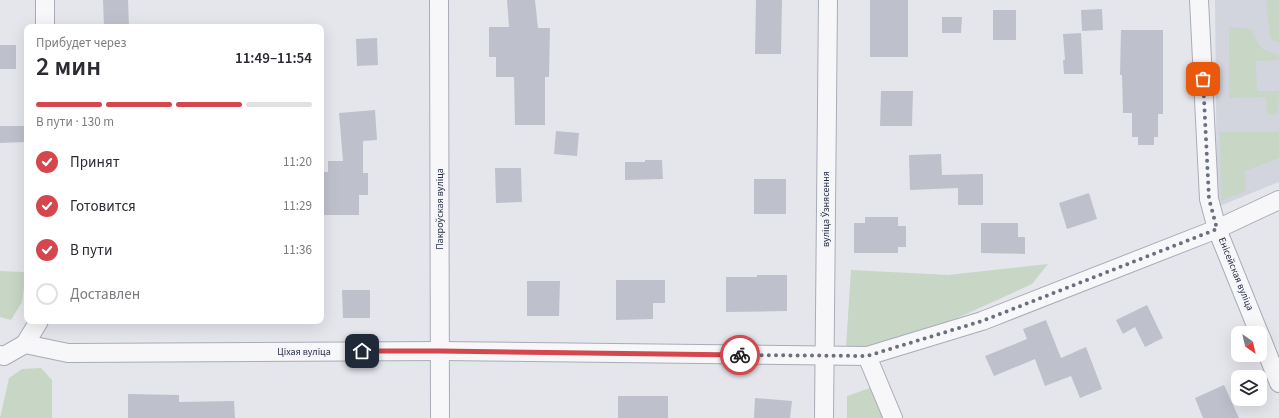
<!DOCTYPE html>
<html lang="ru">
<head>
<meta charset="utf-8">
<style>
  body { margin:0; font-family:"Source Sans 3",sans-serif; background:#f7f7f7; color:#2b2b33; height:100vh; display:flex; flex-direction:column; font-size:15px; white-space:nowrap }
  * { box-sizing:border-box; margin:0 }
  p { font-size:13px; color:#7c7c81 }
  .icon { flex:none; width:22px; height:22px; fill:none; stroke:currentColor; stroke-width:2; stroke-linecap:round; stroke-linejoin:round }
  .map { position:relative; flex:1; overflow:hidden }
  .side { position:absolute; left:24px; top:24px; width:300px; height:300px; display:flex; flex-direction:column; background:#fff; border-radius:8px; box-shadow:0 4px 16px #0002 }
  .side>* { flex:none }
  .needle { width:26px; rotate:146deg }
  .fabs { position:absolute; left:1231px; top:326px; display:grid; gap:8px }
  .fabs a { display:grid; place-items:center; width:36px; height:36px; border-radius:8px; background:#fff; box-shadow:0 4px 16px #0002; font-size:20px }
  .pin { position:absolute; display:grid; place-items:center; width:34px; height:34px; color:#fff; margin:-17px; border-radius:8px; box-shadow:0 2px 6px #0006 }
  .courier { position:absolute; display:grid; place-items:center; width:40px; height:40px; margin:-20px; border:3px solid #d3474d; border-radius:50%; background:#fff; color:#222; box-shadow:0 1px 5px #0007 }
  .headline em { font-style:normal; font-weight:600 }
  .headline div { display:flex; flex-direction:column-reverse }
  .headline { display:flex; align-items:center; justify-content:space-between; height:68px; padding:0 12px }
  h1 { font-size:26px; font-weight:600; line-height:30px }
  .bar { display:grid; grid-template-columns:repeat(4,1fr); gap:6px 4px; align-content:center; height:48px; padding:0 12px }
  .bar i { height:5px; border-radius:3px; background:#e1e1e2 }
  .bar .active { background:#d3474d }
  .bar p { grid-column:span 4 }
  ol { padding:0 12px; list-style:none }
  li { display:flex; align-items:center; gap:12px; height:44px }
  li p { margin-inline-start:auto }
  li .icon { padding:4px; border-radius:50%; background:#d3474d; color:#fff; stroke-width:4 }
  li:last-child { color:#7c7c81 }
  li i { width:22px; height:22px; border:2px solid #e1e1e2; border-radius:50% }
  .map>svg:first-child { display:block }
  .built { fill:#d2d5de }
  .green { fill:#c7d6c5 }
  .building { fill:#bec1cc }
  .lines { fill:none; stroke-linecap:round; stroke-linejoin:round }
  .minor-casing { stroke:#a8acb7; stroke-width:20 }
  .minor { stroke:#f7f7fa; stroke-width:18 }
  .done { stroke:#6b707f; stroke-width:4; stroke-dasharray:0 7.2 }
  .route { stroke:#d3474d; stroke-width:5 }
  .labels { text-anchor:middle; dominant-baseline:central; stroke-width:3.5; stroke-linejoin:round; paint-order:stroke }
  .street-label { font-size:10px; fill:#2a3145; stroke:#f4f5f9 }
</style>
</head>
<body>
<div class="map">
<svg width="1279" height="418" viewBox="0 0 1279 418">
  <rect width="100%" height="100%" fill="#e4e6ec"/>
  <polygon class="built" points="1215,0 1279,0 1279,182 1217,207"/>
  <g class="green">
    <polygon points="1266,0 1279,0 1279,42 1272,40 1270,37"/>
    <path d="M 1229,27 L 1252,29 C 1258,45 1260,51 1278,54 L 1279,60 L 1256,61 L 1257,91 L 1279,91 L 1278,114 L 1272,115 L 1267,112 L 1266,97 L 1229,98 Z"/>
    <polygon points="1220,132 1279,132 1279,158 1245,171 1246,191 1221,201"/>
    <polygon points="1048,264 1032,284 964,315 915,335 876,346 846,347 851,270 948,275"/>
    <polygon points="0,271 24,272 24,288 22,302 11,320 0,317"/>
    <polygon points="41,368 52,380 52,418 0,418 9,378 22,369"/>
    <polygon points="870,388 883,418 847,418 847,396"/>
  </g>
  <g class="building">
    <polygon points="103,0 128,0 129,27 104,27"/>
    <polygon points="507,0 535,0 538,28 550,28 549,77 545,77 545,125 515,125 514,77 496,77 496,57 489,57 489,27 509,27"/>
    <polygon points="756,0 782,0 781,54 755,54"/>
    <rect x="870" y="0" width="38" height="57"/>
    <polygon points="1102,9 1103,30 1082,31 1081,10"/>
    <rect x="993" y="10" width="23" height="30"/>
    <polygon points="942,17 962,17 961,33 942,33"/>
    <polygon points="1121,30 1163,30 1163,114 1158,114 1158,137 1154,137 1154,145 1138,145 1138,137 1132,137 1132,113 1123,113 1122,75 1120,75"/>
    <polygon points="1081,33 1083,74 1064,74 1063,60 1065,60 1063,34"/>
    <polygon points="377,38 378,65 357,66 356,39"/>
    <rect x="0" y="45" width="16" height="24"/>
    <polygon points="881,91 913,91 912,126 880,126"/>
    <polygon points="375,110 377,140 363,141 363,173 368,173 368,195 359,195 359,215 322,215 322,172 328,172 328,161 343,161 339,113"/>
    <polygon points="0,126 24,126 25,142 0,143"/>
    <polygon points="556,131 579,133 577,156 554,154"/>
    <polygon points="941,154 942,175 983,174 983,205 958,205 958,188 910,190 909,155"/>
    <polygon points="645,160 662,160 663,179 625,180 625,162 645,162"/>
    <polygon points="495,168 521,168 522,202 496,203"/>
    <rect x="754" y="179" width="32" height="35"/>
    <polygon points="1089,193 1097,219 1067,229 1059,203"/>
    <polygon points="865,217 898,217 898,226 906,226 906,247 898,247 898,253 854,253 854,223 865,223"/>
    <polygon points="981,223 1018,223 1018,237 1025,237 1025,254 981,253"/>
    <polygon points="757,275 787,275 787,311 726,312 726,277 757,277"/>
    <polygon points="616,280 665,280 665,303 653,303 653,319 616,320"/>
    <polygon points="527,281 560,281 559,316 527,316"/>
    <polygon points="342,290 370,290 370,318 343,318"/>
    <polygon points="1147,305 1163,338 1145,347 1135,327 1123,334 1116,320"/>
    <polygon points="1046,320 1061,358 1086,347 1102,389 1080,398 1071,376 1045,386 1035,359 994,376 985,356 1027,339 1023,329"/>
    <polygon points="1224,385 1239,418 1203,418 1195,398"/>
    <polygon points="128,394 179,395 179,402 234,401 235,418 128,418"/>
    <rect x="618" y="396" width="50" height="22"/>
    <polygon points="755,398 792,401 790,418 754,418"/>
  </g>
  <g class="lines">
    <defs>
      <g id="minor">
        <polyline points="45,0 45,27"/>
        <polyline points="439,0 440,418"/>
        <polyline points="1199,0 1209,199 1217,229 1259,333"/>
        <polyline points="1260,335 1279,383"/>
        <polyline points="25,344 39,321"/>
        <polyline points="0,355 4,356 25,344 68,353 440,351 867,356 982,321 1217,229 1279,200"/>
        <polyline points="867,356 893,418"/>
        <polyline points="824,418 828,0"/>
      </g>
    </defs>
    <use href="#minor" class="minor-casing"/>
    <use href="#minor" class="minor"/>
  </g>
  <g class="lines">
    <polyline class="done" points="740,355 867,356 982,321 1217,229 1209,199 1203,79"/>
    <polyline class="route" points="362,351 440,351 740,355"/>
  </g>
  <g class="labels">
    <g class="street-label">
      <text transform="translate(440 209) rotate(-90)">Пакроўская вуліца</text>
      <text transform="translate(826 209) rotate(-90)">вуліца Ўзнясення</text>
      <text transform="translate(1236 274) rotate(68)">Енісейская вуліца</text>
      <text x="304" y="352">Ціхая вуліца</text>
    </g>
  </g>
</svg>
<div class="fabs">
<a><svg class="needle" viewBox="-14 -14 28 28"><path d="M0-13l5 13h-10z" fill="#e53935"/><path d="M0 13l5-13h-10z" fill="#7c7c81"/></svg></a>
<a><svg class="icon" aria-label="layers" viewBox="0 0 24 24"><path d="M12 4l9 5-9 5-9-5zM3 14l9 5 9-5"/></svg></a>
</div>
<div class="pin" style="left:1203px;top:79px;background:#ea580c"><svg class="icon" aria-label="bag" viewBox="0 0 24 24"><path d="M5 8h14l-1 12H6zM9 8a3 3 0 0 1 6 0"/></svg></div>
<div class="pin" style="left:362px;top:351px;background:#1f2937"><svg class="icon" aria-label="home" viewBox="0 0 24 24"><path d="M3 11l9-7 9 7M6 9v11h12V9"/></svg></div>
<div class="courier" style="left:740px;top:355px"><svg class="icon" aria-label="bike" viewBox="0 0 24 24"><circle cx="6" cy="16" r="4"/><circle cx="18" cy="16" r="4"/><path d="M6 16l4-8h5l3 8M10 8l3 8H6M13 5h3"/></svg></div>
<section class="side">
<div class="headline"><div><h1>2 мин</h1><p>Прибудет через</p></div><em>11:49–11:54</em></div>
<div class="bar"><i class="active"></i><i class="active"></i><i class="active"></i><i></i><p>В пути · 130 m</p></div>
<ol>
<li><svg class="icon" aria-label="check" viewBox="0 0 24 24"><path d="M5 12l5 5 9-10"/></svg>Принят<p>11:20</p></li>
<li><svg class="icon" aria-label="check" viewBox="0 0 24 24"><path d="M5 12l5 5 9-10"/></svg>Готовится<p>11:29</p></li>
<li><svg class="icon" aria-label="check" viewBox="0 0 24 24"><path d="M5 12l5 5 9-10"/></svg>В пути<p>11:36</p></li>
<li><i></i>Доставлен</li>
</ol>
</section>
</div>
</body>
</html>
